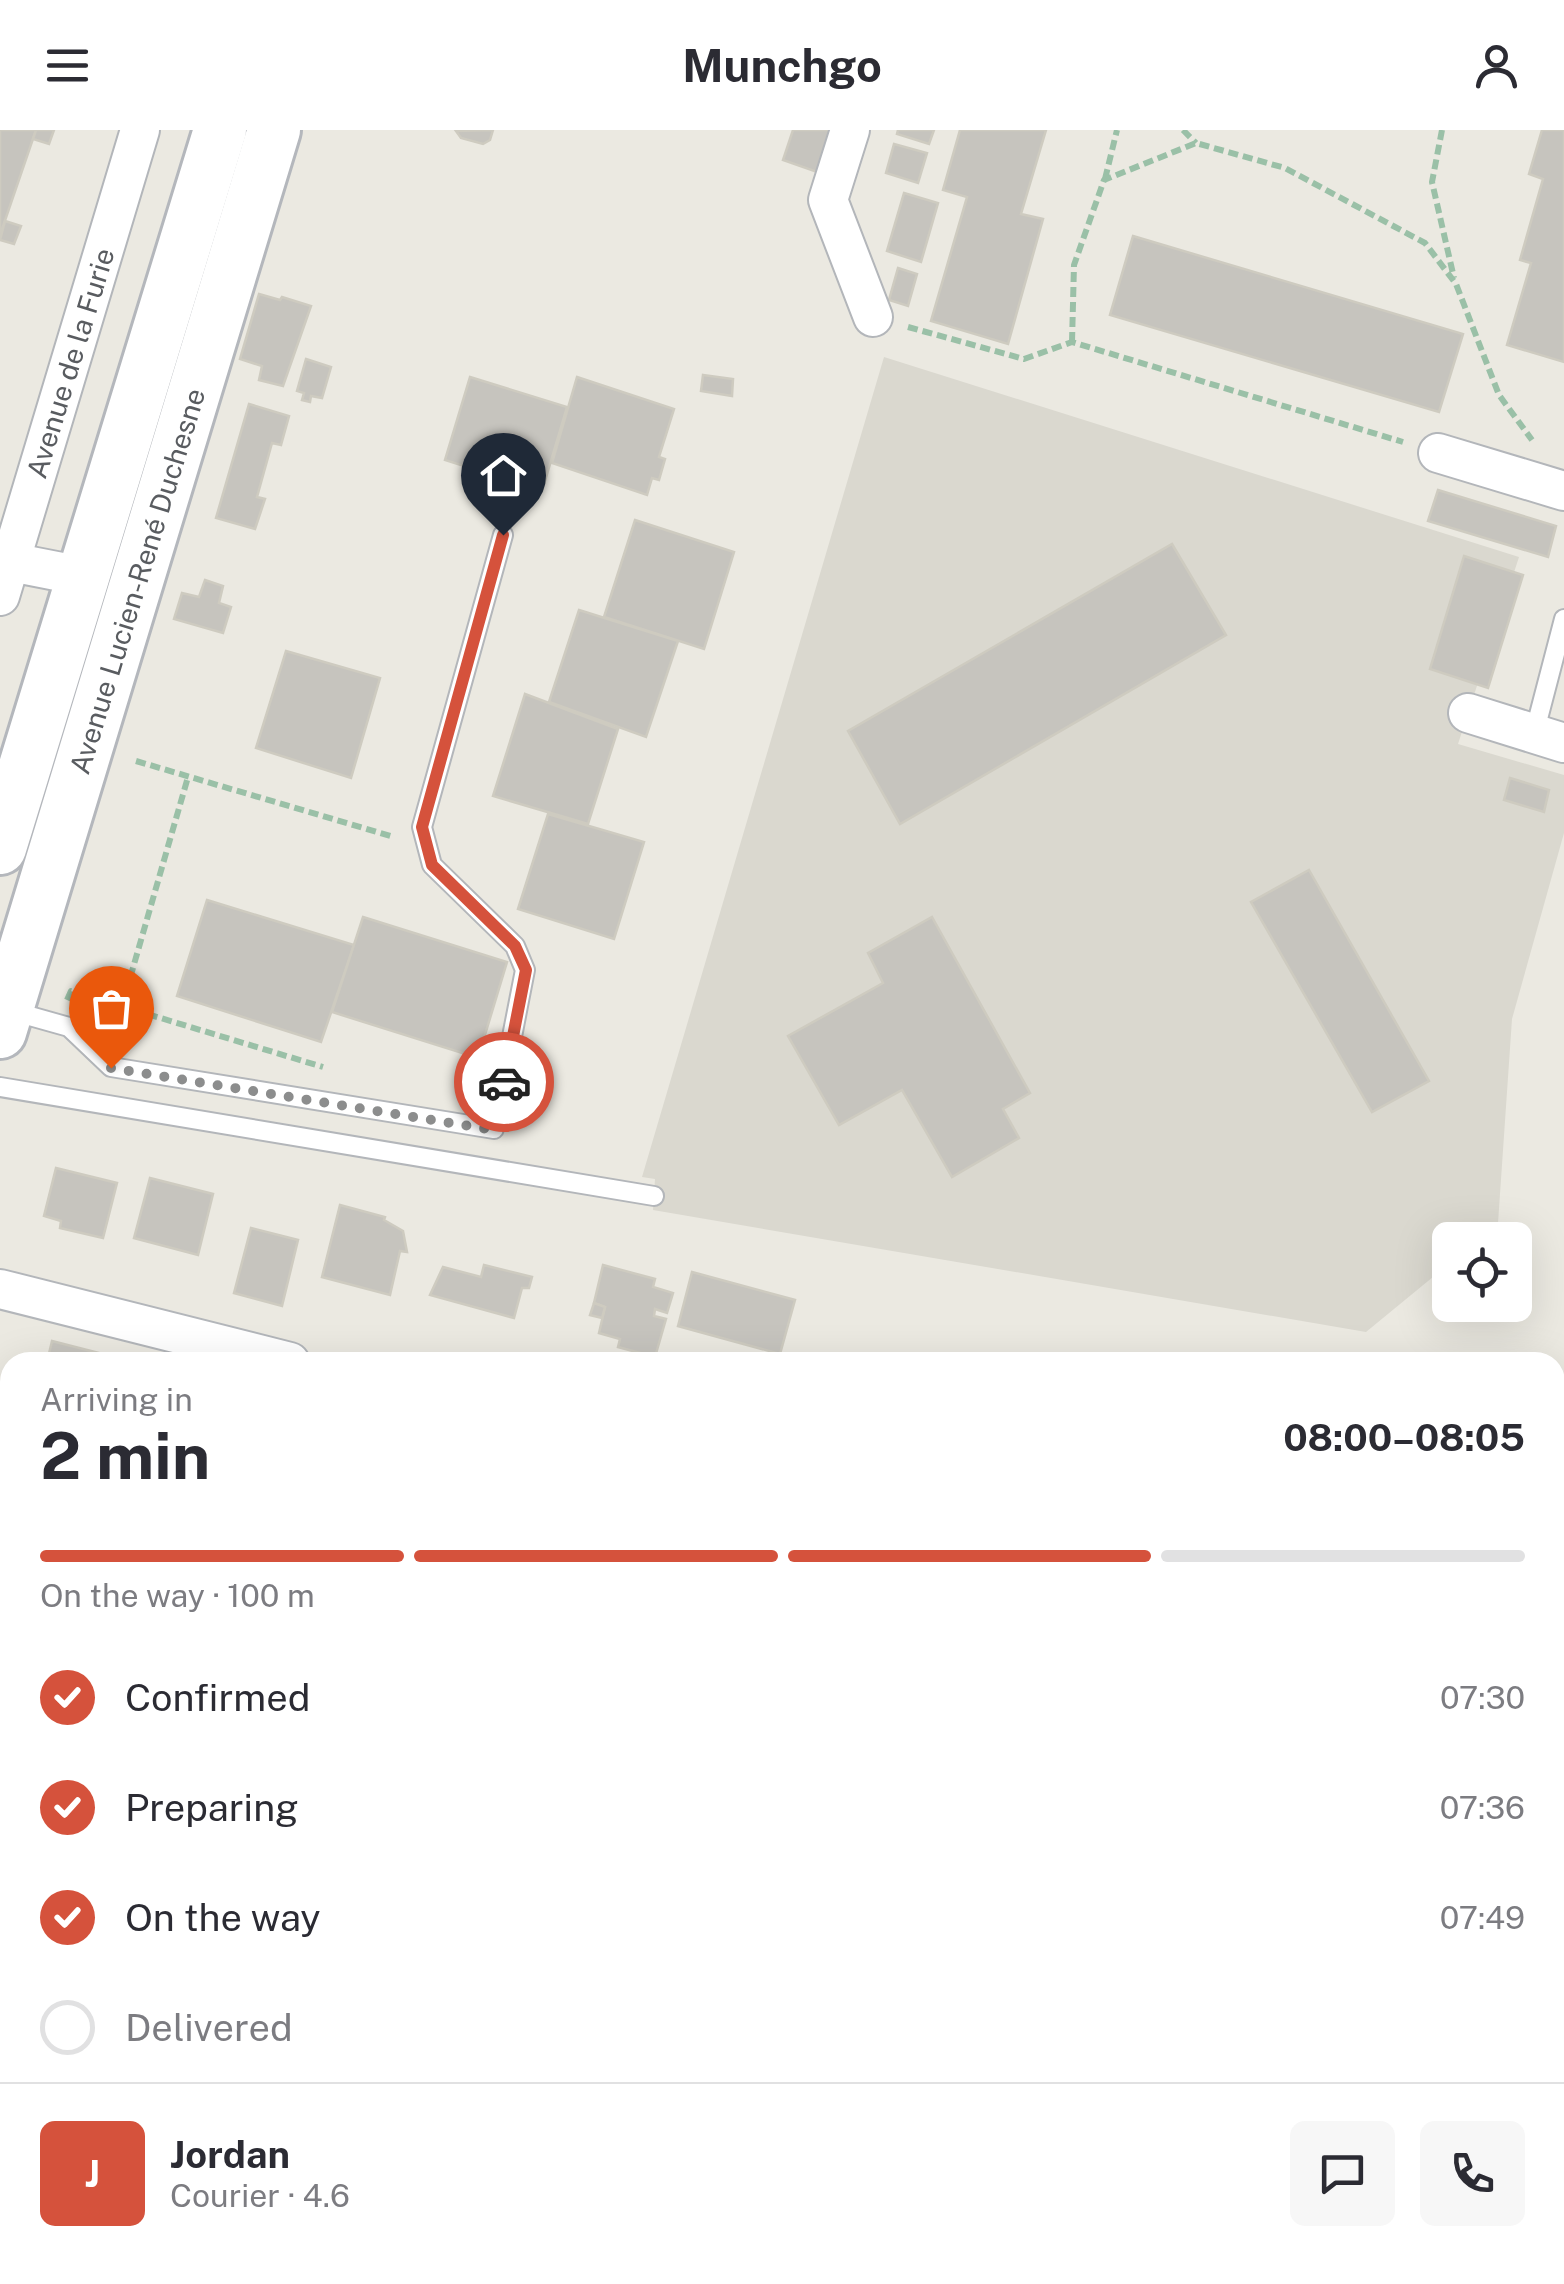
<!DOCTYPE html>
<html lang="en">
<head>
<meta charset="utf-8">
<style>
  body { margin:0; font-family:"Public Sans",sans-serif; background:#f7f7f7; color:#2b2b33; height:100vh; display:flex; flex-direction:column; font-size:38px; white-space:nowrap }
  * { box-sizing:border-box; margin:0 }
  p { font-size:32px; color:#7c7c81 }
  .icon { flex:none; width:55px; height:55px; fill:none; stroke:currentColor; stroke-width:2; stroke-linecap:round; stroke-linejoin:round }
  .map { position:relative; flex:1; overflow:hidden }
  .sheet { position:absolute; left:0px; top:1222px; width:1565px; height:932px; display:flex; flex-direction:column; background:#fff; border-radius:30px 30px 0 0; box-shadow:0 10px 40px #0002 }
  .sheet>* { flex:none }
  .controls { position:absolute; left:1432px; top:1092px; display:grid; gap:20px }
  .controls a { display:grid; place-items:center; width:100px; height:100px; border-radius:15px; background:#fff; box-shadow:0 10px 40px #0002; font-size:50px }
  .pin { position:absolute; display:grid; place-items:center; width:85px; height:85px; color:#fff; margin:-102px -42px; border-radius:50% 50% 50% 0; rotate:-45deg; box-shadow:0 0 10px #0007 }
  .pin .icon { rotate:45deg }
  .courier { position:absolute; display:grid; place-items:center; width:100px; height:100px; margin:-50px; border:8px solid #d5523c; border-radius:50%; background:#fff; color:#222; box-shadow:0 2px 12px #0007 }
  .summary em { font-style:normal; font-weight:700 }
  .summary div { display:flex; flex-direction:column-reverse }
  .summary { display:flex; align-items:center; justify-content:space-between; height:170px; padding:0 40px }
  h1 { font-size:65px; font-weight:700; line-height:75px }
  .bar { display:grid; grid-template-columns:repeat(4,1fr); gap:15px 10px; align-content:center; height:120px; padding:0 40px }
  .bar i { height:12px; border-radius:8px; background:#e1e1e2 }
  .bar .active { background:#d5523c }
  .bar p { grid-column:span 4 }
  .line { display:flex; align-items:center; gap:25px; padding:0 40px; border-top:2px solid #e1e1e2 }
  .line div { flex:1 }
  .round { display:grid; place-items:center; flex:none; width:105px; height:105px; border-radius:15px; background:#f7f7f7 }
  ol { padding:0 40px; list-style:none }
  li { display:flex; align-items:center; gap:30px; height:110px }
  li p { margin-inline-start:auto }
  li .icon { padding:10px; border-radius:50%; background:#d5523c; color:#fff; stroke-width:4 }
  li:last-child { color:#7c7c81 }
  li i { width:55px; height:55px; border:5px solid #e1e1e2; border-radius:50% }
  header { display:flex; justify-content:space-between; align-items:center; height:130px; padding:0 40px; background:#fff; font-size:45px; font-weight:700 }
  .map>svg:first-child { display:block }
  .education { fill:#dad8cf }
  .green { fill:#bfe0c1 }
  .building { fill:#c6c4be; stroke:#cecbc0; stroke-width:2.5 }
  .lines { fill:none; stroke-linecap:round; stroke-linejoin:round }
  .service-casing { stroke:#b3b6ba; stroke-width:22 }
  .minor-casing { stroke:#b3b6ba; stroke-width:42 }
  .secondary-casing { stroke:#b4b7bc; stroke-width:58 }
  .path { stroke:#9ac0a7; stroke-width:6; stroke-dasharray:10 5; stroke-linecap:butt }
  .service { stroke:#fff; stroke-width:18 }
  .minor { stroke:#fff; stroke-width:38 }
  .secondary { stroke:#fff; stroke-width:52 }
  .done { stroke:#8c8d8d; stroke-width:10; stroke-dasharray:0 18 }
  .route { stroke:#d5523c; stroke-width:12 }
  .labels { text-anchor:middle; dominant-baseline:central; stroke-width:8; stroke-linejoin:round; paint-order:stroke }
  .street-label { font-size:28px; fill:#595c60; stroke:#fff }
</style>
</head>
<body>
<header><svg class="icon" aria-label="menu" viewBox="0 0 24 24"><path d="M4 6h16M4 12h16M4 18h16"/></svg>Munchgo<svg class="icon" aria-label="person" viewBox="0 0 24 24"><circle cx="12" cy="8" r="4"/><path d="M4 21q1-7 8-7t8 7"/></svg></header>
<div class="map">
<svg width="1564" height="2154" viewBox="0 0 1564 2154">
  <rect width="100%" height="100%" fill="#ebe9e1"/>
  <polygon class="education" points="884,227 1519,427 1458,614 1564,645 1564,703 1512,889 1498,1093 1477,1110 1450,1110 1450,1133 1366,1202 653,1080 655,1049 642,1047"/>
  <polygon class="green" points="272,2145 347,2145 376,2154 269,2154"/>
  <g class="building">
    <polygon points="0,0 36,0 0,105"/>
    <polygon points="36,0 54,0 49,14 33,9"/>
    <polygon points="493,0 490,10 483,14 461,8 456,1"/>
    <polygon points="793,0 831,0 817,42 783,30"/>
    <polygon points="898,0 934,0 929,14 897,4"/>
    <polygon points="960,0 1046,0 1021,84 1043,89 1008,214 931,191 967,67 943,60"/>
    <polygon points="1542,0 1564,0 1564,232 1507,215 1531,133 1520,130 1543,49 1529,44"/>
    <polygon points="894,14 927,23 918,53 886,43"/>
    <polygon points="904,63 938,73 921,132 887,121"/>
    <polygon points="5,91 21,96 14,114 0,110"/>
    <polygon points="1133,106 1463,204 1439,282 1110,185"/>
    <polygon points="898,138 917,144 908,176 889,170"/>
    <polygon points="259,164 280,170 282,167 311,176 283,256 259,250 262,236 240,229"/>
    <polygon points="306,229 331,237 322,268 311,266 310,272 302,270 304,263 297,261"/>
    <polygon points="703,245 733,249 732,266 701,261"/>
    <polygon points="470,247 567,277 542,361 445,330"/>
    <polygon points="577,247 674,279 659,327 665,329 659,350 652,348 647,365 552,333"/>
    <polygon points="249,274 289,286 281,315 272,313 257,367 265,369 255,399 216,388"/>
    <polygon points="1438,360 1556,396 1548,427 1428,391"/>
    <polygon points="635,390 734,422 704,519 604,487"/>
    <polygon points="1172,414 1226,505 900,694 848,601"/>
    <polygon points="1464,426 1523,445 1488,558 1430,539"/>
    <polygon points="205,450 223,456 219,473 231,477 223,503 174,489 182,463 199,467"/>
    <polygon points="579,480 678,511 646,607 549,572"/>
    <polygon points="286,521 380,548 351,648 256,618"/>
    <polygon points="525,564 618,599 588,694 493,666"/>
    <polygon points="1510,648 1549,660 1544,682 1504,670"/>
    <polygon points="548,684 644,712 614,809 518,779"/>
    <polygon points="1309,740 1429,951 1372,982 1251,772"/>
    <polygon points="207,770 354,815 321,912 177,866"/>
    <polygon points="363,787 507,832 478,928 332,882"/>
    <polygon points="932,787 1030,963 1003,979 1019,1008 952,1047 902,960 839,995 788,906 883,853 868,823"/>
    <polygon points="56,1038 117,1053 103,1108 60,1098 61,1091 44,1086"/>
    <polygon points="150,1048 213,1064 198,1125 134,1108"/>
    <polygon points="340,1075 385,1087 384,1090 403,1101 407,1122 400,1121 390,1165 322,1147"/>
    <polygon points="251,1098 298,1110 282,1176 234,1163"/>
    <polygon points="484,1135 532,1147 529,1158 522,1158 514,1188 430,1165 443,1137 481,1147"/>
    <polygon points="603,1135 655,1149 653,1157 673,1163 667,1183 655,1179 654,1186 666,1189 655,1227 618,1217 620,1209 599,1203 605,1177 594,1173"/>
    <polygon points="692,1142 795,1170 780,1224 678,1196"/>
    <polygon points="594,1173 605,1177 602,1188 590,1185"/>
    <polygon points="52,1211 134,1232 47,1232"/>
    <polygon points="0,1264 10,1267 10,1343 0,1341"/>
    <polygon points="0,1341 10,1343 10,1396 0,1393"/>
    <polygon points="1555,1433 1564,1435 1564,1466 1555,1500"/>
    <polygon points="1555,1648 1563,1650 1555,1683"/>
    <polygon points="10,2018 10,2101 0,2118 0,2035"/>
    <polygon points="147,2145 205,2145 203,2154 144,2154"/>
    <polygon points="610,2145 794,2145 823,2154 639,2154"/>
    <polygon points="1027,2145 1150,2145 1178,2154 1056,2154"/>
  </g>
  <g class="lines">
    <defs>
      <g id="service">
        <polyline points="1534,604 1564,489"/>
        <polyline points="12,881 69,897 111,937 494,999 525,840 515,816 432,735 422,697 503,405"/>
        <polyline points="0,957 654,1066"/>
      </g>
      <g id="minor">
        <polyline points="850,0 828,70 873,187"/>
        <polyline points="1438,323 1564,361"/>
        <polyline points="0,430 82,446"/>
        <polyline points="0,466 140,0"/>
        <polyline points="1468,583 1564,613"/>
        <polyline points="0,1159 290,1232"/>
        <polyline points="1555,1558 1564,1561"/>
        <polyline points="0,1607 10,1610"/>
        <polyline points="1555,2006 1564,2008"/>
        <polyline points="409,2145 437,2154"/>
        <polyline points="854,2145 883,2154"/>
        <polyline points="29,2154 35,2145"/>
        <polyline points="237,2154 239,2145"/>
      </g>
      <g id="secondary">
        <polyline points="0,718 220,0"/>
        <polyline points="0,902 274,0"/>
      </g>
    </defs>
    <use href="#service" class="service-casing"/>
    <use href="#minor" class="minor-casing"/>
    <use href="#secondary" class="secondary-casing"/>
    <g class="path">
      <polyline points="1183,0 1196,13"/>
      <polyline points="1442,0 1432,52 1454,148"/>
      <polyline points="1105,49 1117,0"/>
      <polyline points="908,197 1024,229 1072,212 1403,312"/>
      <polyline points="1072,212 1074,135 1104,50 1196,13 1285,38 1425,113 1456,154 1499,265 1532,310"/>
      <polyline points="136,631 394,707"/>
      <polyline points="67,870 71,861 323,937"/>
      <polyline points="122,876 188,647"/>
    </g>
    <use href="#service" class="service"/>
    <use href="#minor" class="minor"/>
    <use href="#secondary" class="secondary"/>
  </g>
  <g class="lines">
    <polyline class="done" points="111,938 494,1000 504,952"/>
    <polyline class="route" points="503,405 422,697 432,735 515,816 526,840 504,952"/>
  </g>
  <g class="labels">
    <g class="street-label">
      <text transform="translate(70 233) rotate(-73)">Avenue de la Furie</text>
      <text transform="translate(137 451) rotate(-73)">Avenue Lucien-René Duchesne</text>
    </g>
  </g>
</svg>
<div class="controls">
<a><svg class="icon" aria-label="locate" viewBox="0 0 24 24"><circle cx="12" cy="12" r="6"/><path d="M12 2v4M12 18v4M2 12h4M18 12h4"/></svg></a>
</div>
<div class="pin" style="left:111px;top:938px;background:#ea580c"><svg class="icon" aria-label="bag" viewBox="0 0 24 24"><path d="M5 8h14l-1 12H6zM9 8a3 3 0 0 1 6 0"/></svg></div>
<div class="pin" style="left:503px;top:405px;background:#1f2937"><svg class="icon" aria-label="home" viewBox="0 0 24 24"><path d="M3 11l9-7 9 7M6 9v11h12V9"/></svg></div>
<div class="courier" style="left:504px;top:952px"><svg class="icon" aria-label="car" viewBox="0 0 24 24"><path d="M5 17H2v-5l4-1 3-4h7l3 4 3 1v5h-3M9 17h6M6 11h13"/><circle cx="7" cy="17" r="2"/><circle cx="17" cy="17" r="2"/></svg></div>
<section class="sheet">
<div class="summary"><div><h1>2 min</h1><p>Arriving in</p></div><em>08:00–08:05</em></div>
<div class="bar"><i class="active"></i><i class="active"></i><i class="active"></i><i></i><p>On the way · 100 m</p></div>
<ol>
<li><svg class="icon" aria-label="check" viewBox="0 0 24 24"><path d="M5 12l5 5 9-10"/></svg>Confirmed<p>07:30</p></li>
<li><svg class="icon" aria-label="check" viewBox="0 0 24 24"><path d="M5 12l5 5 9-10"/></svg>Preparing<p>07:36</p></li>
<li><svg class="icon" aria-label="check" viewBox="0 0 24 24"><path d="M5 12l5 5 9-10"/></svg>On the way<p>07:49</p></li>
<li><i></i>Delivered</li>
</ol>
<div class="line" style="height:180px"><b class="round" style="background:#d5523c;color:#fff">J</b><div><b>Jordan</b><p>Courier · 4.6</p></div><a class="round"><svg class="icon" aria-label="chat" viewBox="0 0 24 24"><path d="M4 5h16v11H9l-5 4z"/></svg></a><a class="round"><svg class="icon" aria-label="phone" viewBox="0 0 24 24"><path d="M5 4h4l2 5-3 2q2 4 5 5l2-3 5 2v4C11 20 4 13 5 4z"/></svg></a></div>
</section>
</div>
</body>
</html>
